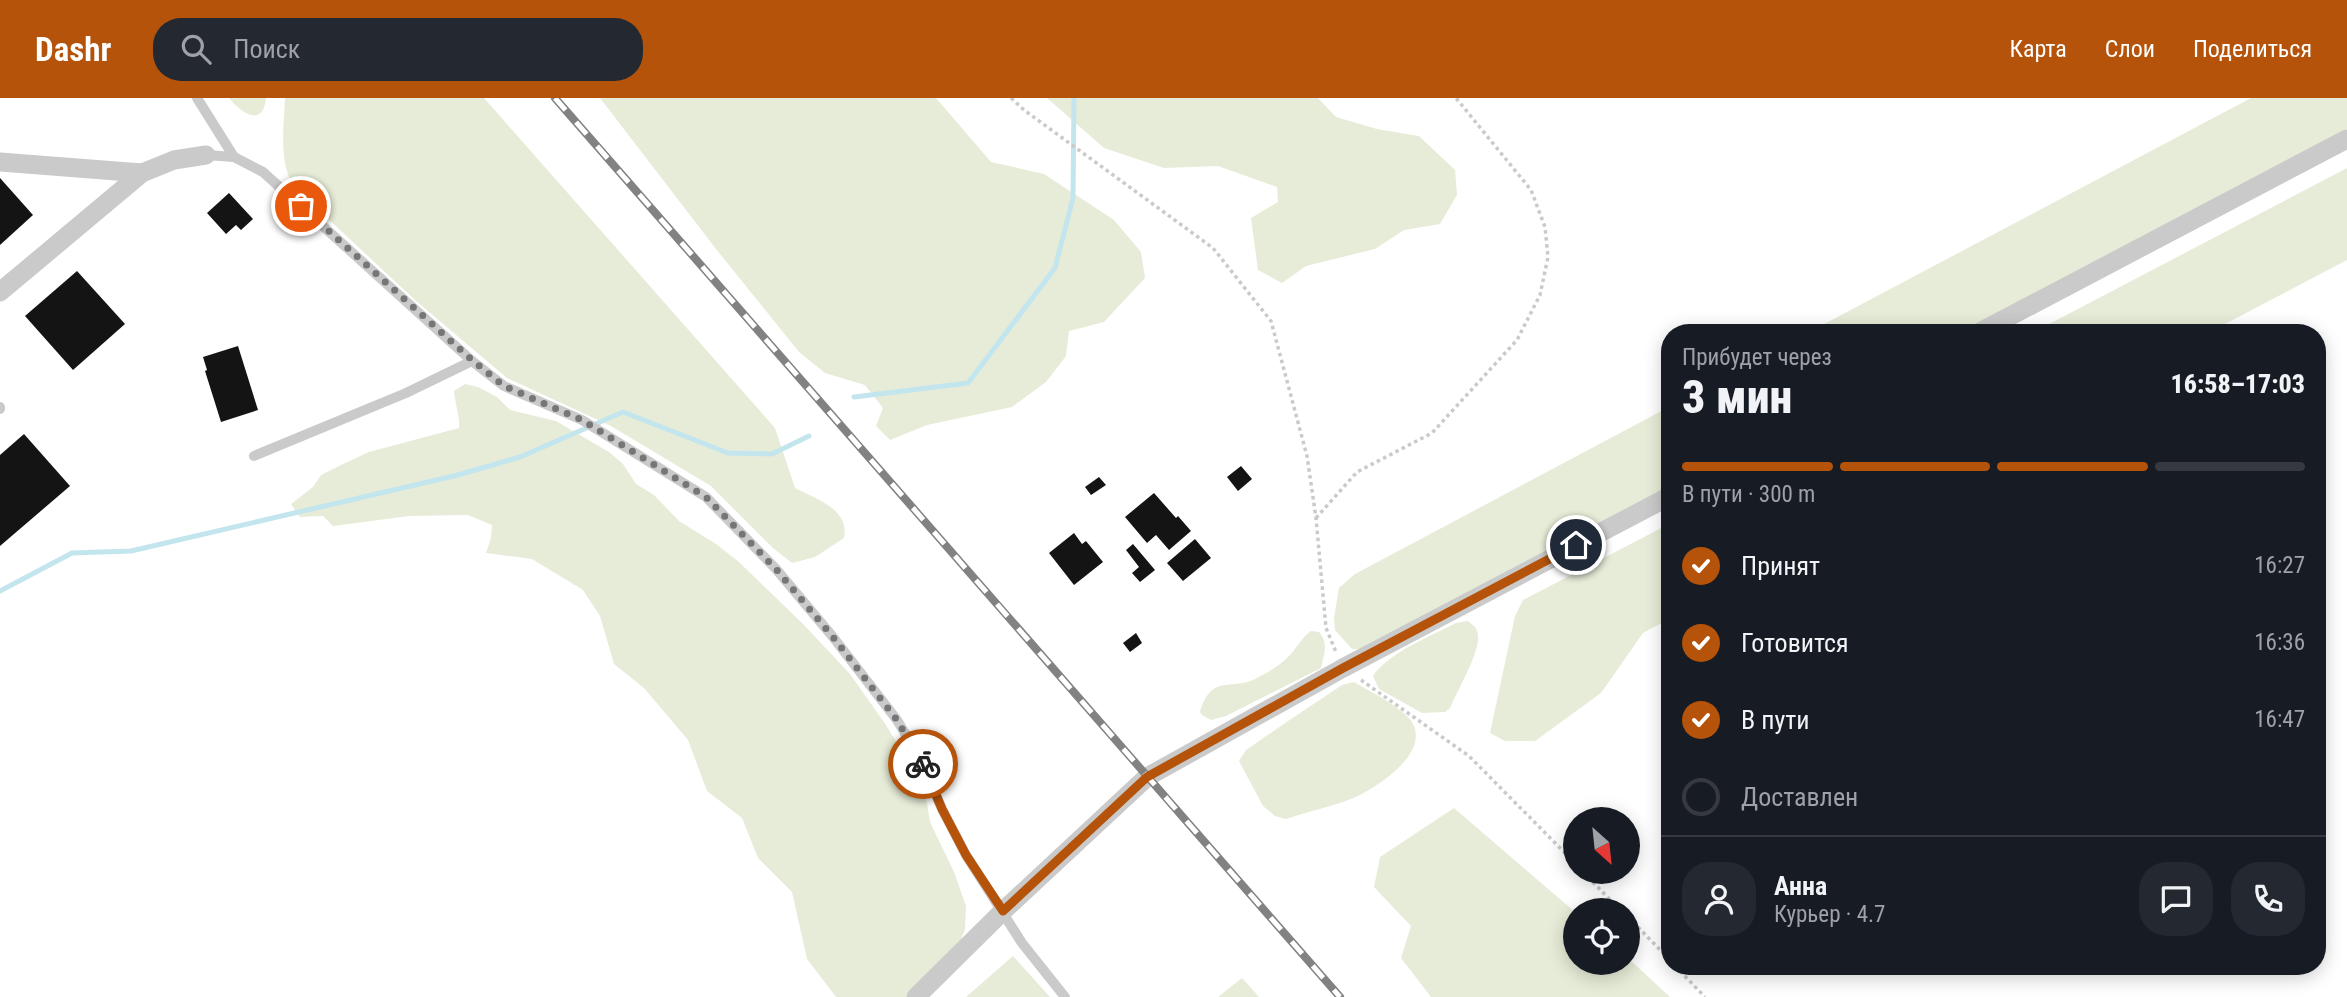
<!DOCTYPE html>
<html lang="ru">
<head>
<meta charset="utf-8">
<style>
  body { margin:0; font-family:"Roboto Condensed",sans-serif; background:#242831; color:#f1f3f6; height:100vh; display:flex; flex-direction:column; font-size:26px; white-space:nowrap }
  * { box-sizing:border-box; margin:0 }
  p { font-size:23px; color:#9ea1a6 }
  .icon { flex:none; width:38px; height:38px; fill:none; stroke:currentColor; stroke-width:2; stroke-linecap:round; stroke-linejoin:round }
  .map { position:relative; flex:1; overflow:hidden }
  .drawer { position:absolute; left:1661px; top:226px; width:665px; height:651px; display:flex; flex-direction:column; background:#171b24; border-radius:28px; box-shadow:0 4px 18px #0003 }
  .drawer>* { flex:none }
  .needle { width:46px; rotate:153deg }
  .buttons { position:absolute; left:1563px; top:709px; display:grid; gap:14px }
  .buttons a { display:grid; place-items:center; width:77px; height:77px; border-radius:50%; background:#171b24; box-shadow:0 4px 18px #0003; font-size:35px }
  .pin { position:absolute; display:grid; place-items:center; width:60px; height:60px; color:#fff; margin:-30px; border:4px solid #fff; border-radius:50%; box-shadow:0 2px 7px #0007 }
  .courier { position:absolute; display:grid; place-items:center; width:70px; height:70px; margin:-35px; border:5px solid #b45309; border-radius:50%; background:#fff; color:#222; box-shadow:0 2px 9px #0007 }
  .head em { font-style:normal; font-weight:800 }
  .head div { display:flex; flex-direction:column-reverse }
  .head { display:flex; align-items:center; justify-content:space-between; height:119px; padding:0 21px }
  h1 { font-size:46px; font-weight:800; line-height:52px }
  .bar { display:grid; grid-template-columns:repeat(4,1fr); gap:10px 7px; align-content:center; height:84px; padding:0 21px }
  .bar i { height:9px; border-radius:5px; background:#363941 }
  .bar .on { background:#b45309 }
  .bar p { grid-column:span 4 }
  .line { display:flex; align-items:center; gap:18px; padding:0 21px; border-top:2px solid #363941 }
  .line div { flex:1 }
  .round { display:grid; place-items:center; flex:none; width:74px; height:74px; border-radius:28px; background:#242831 }
  ol { padding:0 21px; list-style:none }
  li { display:flex; align-items:center; gap:21px; height:77px }
  li p { margin-inline-start:auto }
  li .icon { padding:7px; border-radius:50%; background:#b45309; color:#fff; stroke-width:4 }
  li:last-child { color:#9ea1a6 }
  li i { width:38px; height:38px; border:4px solid #363941; border-radius:50% }
  header { display:flex; align-items:center; gap:42px; box-sizing:border-box; height:98px; padding:0 35px; background:#b45309; color:#fff }
  header strong { font-size:33px }
  nav { display:flex; gap:38px; margin-inline-start:auto; font-size:24px }
  .search { width:490px; height:63px; background:#242831; display:flex; align-items:center; gap:18px; box-sizing:border-box; padding:0 24px; border-radius:28px; color:#9ea1a6; font-size:26px }
  .map>svg:first-child { display:block }
  .green { fill:#e7ecd8 }
  .lines { fill:none; stroke-linecap:round; stroke-linejoin:round }
  .stream { stroke:#c2e5ee; stroke-width:5 }
  .building { fill:#141414 }
  .path { stroke:#cacaca; stroke-width:3.5; stroke-dasharray:3.5 3.5; stroke-linecap:butt }
  .lane { stroke:#cacaca; stroke-width:10 }
  .street { stroke:#cacaca; stroke-width:19 }
  .rail-casing { stroke:#828282; stroke-width:8 }
  .rail { stroke:#fff; stroke-width:5; stroke-dasharray:16; stroke-linecap:butt }
  .done { stroke:#767676; stroke-width:7; stroke-dasharray:0 12.6 }
  .route { stroke:#b45309; stroke-width:9 }
</style>
</head>
<body>
<header>
<strong>Dashr</strong>
<div class="search"><svg class="icon" aria-label="search" viewBox="0 0 24 24"><circle cx="10" cy="10" r="6"/><path d="M15 15l6 6"/></svg>Поиск</div>
<nav><a>Карта</a><a>Слои</a><a>Поделиться</a></nav>
</header>
<div class="map">
<svg width="2347" height="899" viewBox="0 0 2347 899">
  <rect width="100%" height="100%" fill="#fff"/>
  <g class="green">
    <path d="M 229,0 L 266,0 C 263,31 240,14 229,0 Z"/>
    <path d="M 285,0 L 484,0 L 775,330 L 795,390 C 816,401 850,411 844,440 L 815,459 L 792,465 L 773,450 L 711,388 L 611,328 L 507,280 L 416,203 L 294,89 C 278,63 284,30 285,0 Z"/>
    <polygon points="600,0 936,0 991,64 1044,76 1114,122 1141,154 1145,180 1104,224 1069,233 1066,258 1046,284 1012,309 927,327 890,342 876,328 883,310 865,287 825,275 799,254 716,151"/>
    <polygon points="1047,0 1318,0 1336,19 1377,31 1419,38 1455,72 1457,97 1440,126 1404,132 1375,151 1306,168 1282,185 1258,172 1251,120 1278,104 1277,89 1218,68 1164,70 1104,50"/>
    <polygon points="2251,0 2347,0 2347,31 1963,234 1809,234"/>
    <polygon points="2347,70 2347,162 2210,234 2034,234"/>
    <path d="M 465,286 L 478,289 L 497,299 L 510,312 L 556,323 L 609,354 L 623,366 L 636,386 L 654,397 L 679,423 L 716,446 L 739,464 L 804,527 L 850,576 L 886,627 L 918,680 L 927,705 L 930,724 L 954,774 L 966,808 L 965,831 L 959,847 L 907,899 L 836,899 L 807,861 L 792,794 L 758,760 L 742,720 L 707,693 L 688,642 L 644,590 L 614,566 L 600,518 L 583,492 L 532,461 L 486,455 L 491,440 L 492,427 L 468,417 L 409,418 L 333,428 L 323,418 L 300,419 L 291,406 L 313,389 L 321,377 L 341,367 L 369,354 L 459,330 C 460,317 455,306 454,293 Z"/>
    <polygon points="1669,309 1669,390 1366,551 1352,551 1335,532 1334,520 1339,490 1355,476"/>
    <polygon points="1669,426 1669,521 1643,535 1601,595 1535,643 1505,643 1490,635 1515,518 1523,502"/>
    <path d="M 1468,523 C 1473,527 1477,530 1478,536 C 1481,553 1457,593 1450,610 L 1445,614 L 1422,615 L 1379,591 L 1373,578 C 1388,555 1431,538 1456,525 Z"/>
    <path d="M 1311,533 L 1319,534 C 1329,545 1324,556 1321,570 L 1226,618 L 1211,622 L 1202,617 L 1200,614 C 1212,574 1232,594 1257,580 C 1267,575 1281,567 1289,558 C 1297,550 1301,540 1311,533 Z"/>
    <path d="M 1354,584 C 1371,594 1394,605 1408,619 C 1436,650 1382,686 1358,698 C 1336,708 1309,713 1286,721 L 1275,718 L 1263,708 L 1239,663 L 1246,652 L 1288,623 L 1342,587 Z"/>
    <polygon points="1454,710 1575,814 1575,864 1628,864 1628,860 1670,899 1431,899 1401,860 1411,828 1374,789 1380,759"/>
    <polygon points="1013,858 1050,899 966,899"/>
    <polygon points="1242,880 1259,899 1218,899"/>
  </g>
  <g class="lines">
    <g class="stream">
      <polyline points="854,299 968,285 1055,170 1073,100 1074,0"/>
      <polyline points="0,493 72,455 131,453 458,377 520,359 623,314 728,355 772,356 809,338"/>
    </g>
  </g>
  <g class="building">
    <polygon points="0,80 33,117 0,147"/>
    <polygon points="229,95 253,121 241,132 236,127 226,136 207,115"/>
    <polygon points="77,173 125,226 73,272 25,218"/>
    <polygon points="238,248 258,312 221,324 205,273 207,272 203,259"/>
    <polygon points="24,336 70,388 0,448 0,357"/>
    <polygon points="1241,368 1252,381 1238,393 1227,379"/>
    <polygon points="1099,379 1106,387 1091,397 1085,389"/>
    <polygon points="1154,395 1176,420 1178,418 1191,433 1169,452 1156,437 1147,445 1125,419"/>
    <polygon points="1074,435 1082,446 1086,443 1103,464 1074,487 1049,455"/>
    <polygon points="1195,441 1211,460 1183,483 1167,465"/>
    <polygon points="1133,446 1155,472 1140,484 1132,475 1139,469 1126,452"/>
    <polygon points="1136,535 1142,545 1130,554 1123,545"/>
  </g>
  <g class="lines">
    <g class="path">
      <polyline points="1011,0 1024,12 1213,150 1271,223 1307,358 1316,420 1326,530 1336,554"/>
      <polyline points="1316,420 1357,374 1432,335 1517,242 1540,197 1548,159 1545,129 1531,92 1456,0"/>
      <polyline points="1361,582 1469,658 1575,765"/>
      <polyline points="1583,774 1620,812"/>
      <polyline points="1628,819 1670,862"/>
      <polyline points="1675,868 1705,899"/>
    </g>
    <g class="lane">
      <polyline points="197,0 234,59"/>
      <polyline points="206,57 234,59 263,74 472,263 504,288 582,322 706,399 776,471 833,539 897,622 921,662 942,711 966,757 1022,845 1065,899"/>
      <polyline points="0,309 0,311"/>
      <polyline points="254,358 406,295 472,263"/>
    </g>
    <g class="street">
      <polyline points="0,64 142,75"/>
      <polyline points="0,194 142,75 174,62 206,57"/>
      <polyline points="1980,234 2347,41"/>
      <polyline points="916,899 1003,813 1147,679 1343,570 1670,398"/>
    </g>
    <defs>
      <polyline id="rail" points="555,0 1340,899"/>
    </defs>
    <use href="#rail" class="rail-casing"/>
    <use href="#rail" class="rail"/>
  </g>
  <g class="lines">
    <polyline class="done" points="301,108 472,262 504,288 582,322 706,399 776,471 833,539 897,622 923,666"/>
    <polyline class="route" points="923,666 942,711 966,757 1003,813 1147,679 1343,570 1576,447"/>
  </g>
</svg>
<div class="buttons">
<a><svg class="needle" viewBox="-14 -14 28 28"><path d="M0-13l5 13h-10z" fill="#e53935"/><path d="M0 13l5-13h-10z" fill="#9ea1a6"/></svg></a>
<a><svg class="icon" aria-label="locate" viewBox="0 0 24 24"><circle cx="12" cy="12" r="6"/><path d="M12 2v4M12 18v4M2 12h4M18 12h4"/></svg></a>
</div>
<div class="pin" style="left:301px;top:108px;background:#ea580c"><svg class="icon" aria-label="bag" viewBox="0 0 24 24"><path d="M5 8h14l-1 12H6zM9 8a3 3 0 0 1 6 0"/></svg></div>
<div class="pin" style="left:1576px;top:447px;background:#1f2937"><svg class="icon" aria-label="home" viewBox="0 0 24 24"><path d="M3 11l9-7 9 7M6 9v11h12V9"/></svg></div>
<div class="courier" style="left:923px;top:666px"><svg class="icon" aria-label="bike" viewBox="0 0 24 24"><circle cx="6" cy="16" r="4"/><circle cx="18" cy="16" r="4"/><path d="M6 16l4-8h5l3 8M10 8l3 8H6M13 5h3"/></svg></div>
<section class="drawer">
<div class="head"><div><h1>3 мин</h1><p>Прибудет через</p></div><em>16:58–17:03</em></div>
<div class="bar"><i class="on"></i><i class="on"></i><i class="on"></i><i></i><p>В пути · 300 m</p></div>
<ol>
<li><svg class="icon" aria-label="check" viewBox="0 0 24 24"><path d="M5 12l5 5 9-10"/></svg>Принят<p>16:27</p></li>
<li><svg class="icon" aria-label="check" viewBox="0 0 24 24"><path d="M5 12l5 5 9-10"/></svg>Готовится<p>16:36</p></li>
<li><svg class="icon" aria-label="check" viewBox="0 0 24 24"><path d="M5 12l5 5 9-10"/></svg>В пути<p>16:47</p></li>
<li><i></i>Доставлен</li>
</ol>
<div class="line" style="height:126px"><a class="round"><svg class="icon" aria-label="person" viewBox="0 0 24 24"><circle cx="12" cy="8" r="4"/><path d="M4 21q1-7 8-7t8 7"/></svg></a><div><b>Анна</b><p>Курьер · 4.7</p></div><a class="round"><svg class="icon" aria-label="chat" viewBox="0 0 24 24"><path d="M4 5h16v11H9l-5 4z"/></svg></a><a class="round"><svg class="icon" aria-label="phone" viewBox="0 0 24 24"><path d="M5 4h4l2 5-3 2q2 4 5 5l2-3 5 2v4C11 20 4 13 5 4z"/></svg></a></div>
</section>
</div>
</body>
</html>
